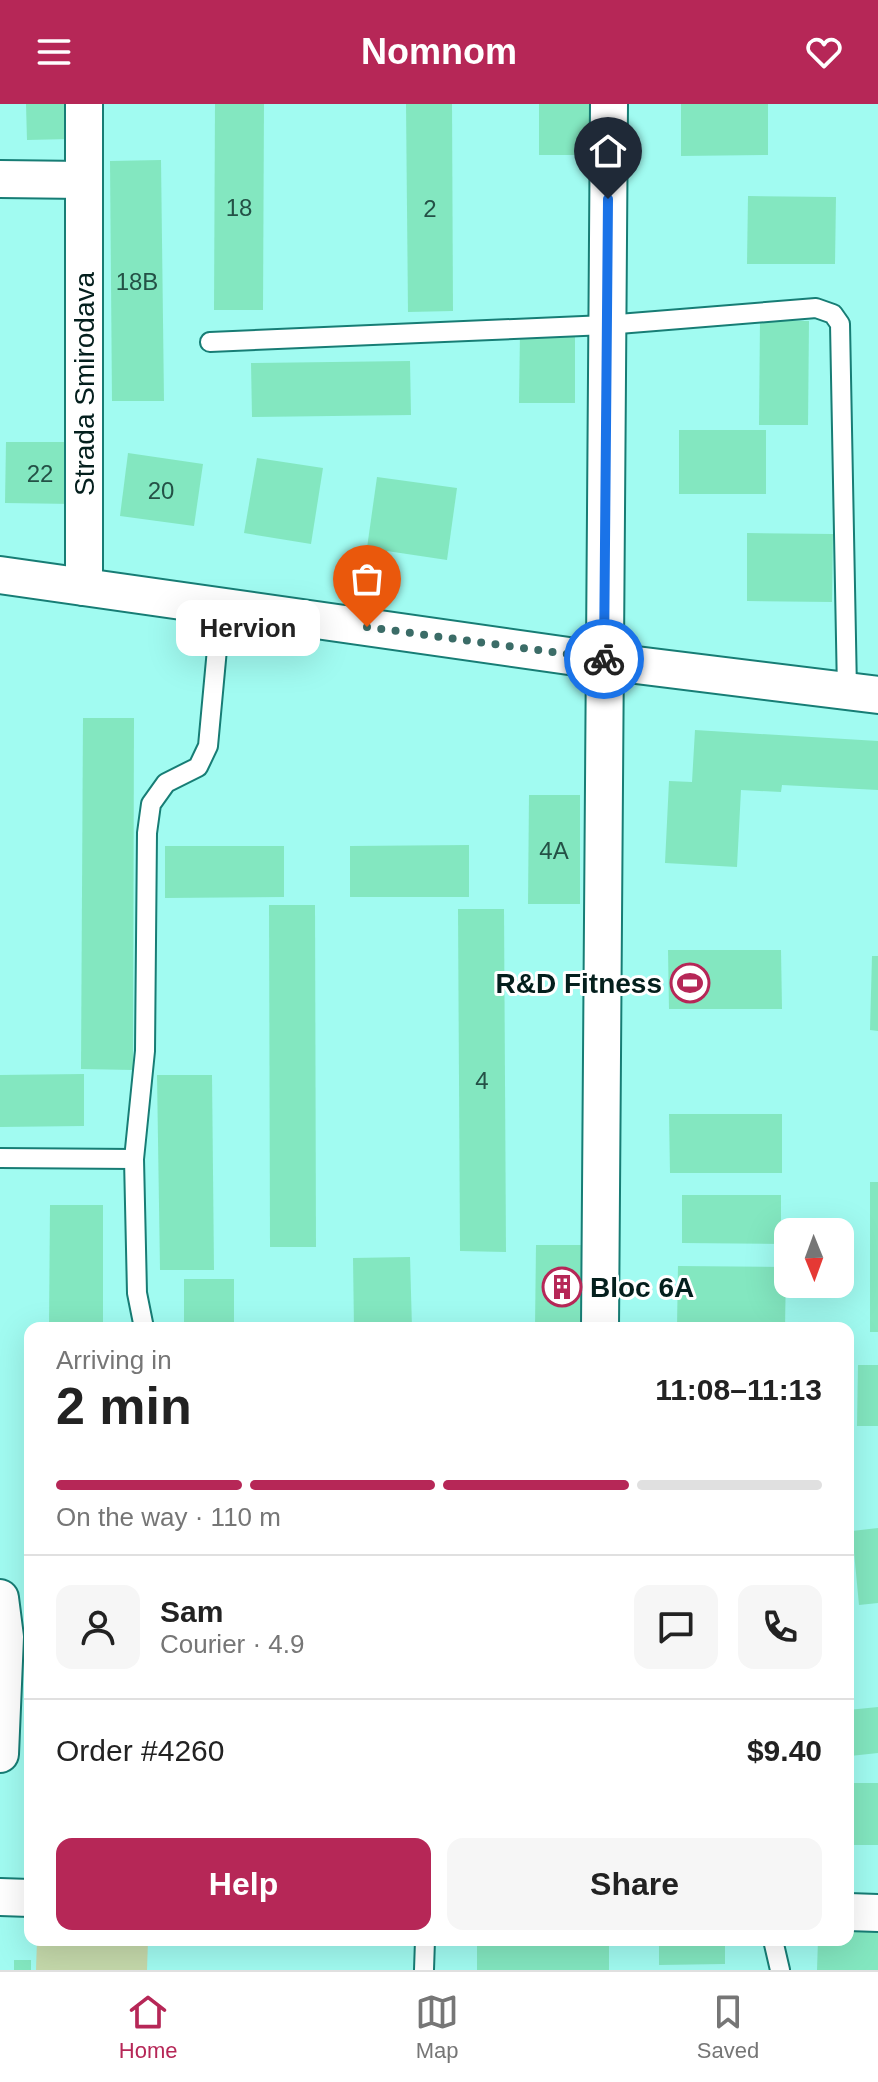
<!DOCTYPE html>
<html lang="en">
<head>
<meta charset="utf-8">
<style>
  body { margin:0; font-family:Arial,sans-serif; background:#f6f6f6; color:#222; height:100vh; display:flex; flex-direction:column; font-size:30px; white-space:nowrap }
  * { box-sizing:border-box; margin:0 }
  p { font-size:26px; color:#767676 }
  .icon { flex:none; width:44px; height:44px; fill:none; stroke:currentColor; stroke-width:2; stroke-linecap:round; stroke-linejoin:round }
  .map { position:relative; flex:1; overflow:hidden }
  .panel { position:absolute; left:24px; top:1218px; width:830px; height:624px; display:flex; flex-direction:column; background:#fff; border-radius:16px; box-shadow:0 8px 32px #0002 }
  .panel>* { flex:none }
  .needle { width:52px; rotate:179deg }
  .fabs { position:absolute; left:774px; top:1114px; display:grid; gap:16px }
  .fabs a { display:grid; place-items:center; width:80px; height:80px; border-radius:16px; background:#fff; box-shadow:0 8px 32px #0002; font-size:40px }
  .pin { position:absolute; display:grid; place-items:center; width:68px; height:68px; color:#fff; margin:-82px -34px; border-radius:50% 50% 50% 0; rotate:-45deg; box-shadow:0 0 8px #0007 }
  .pin .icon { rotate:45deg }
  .courier { position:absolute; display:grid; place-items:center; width:80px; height:80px; margin:-40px; border:6px solid #1a73e8; border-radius:50%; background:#fff; color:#222; box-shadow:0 2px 10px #0007 }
  .bubble { position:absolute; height:56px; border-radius:16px; background:#fff; box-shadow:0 8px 32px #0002; font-size:26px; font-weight:800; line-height:56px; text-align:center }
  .head em { font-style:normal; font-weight:800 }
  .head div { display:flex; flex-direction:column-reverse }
  .head { display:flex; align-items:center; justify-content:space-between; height:136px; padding:0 32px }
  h1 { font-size:52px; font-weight:800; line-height:60px }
  .bar { display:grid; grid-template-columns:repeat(4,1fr); gap:12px 8px; align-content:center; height:96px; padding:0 32px }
  .bar i { height:10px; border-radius:6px; background:#e0e0e0 }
  .bar .on { background:#b62757 }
  .bar p { grid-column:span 4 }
  .line { display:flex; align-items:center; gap:20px; padding:0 32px; border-top:2px solid #e0e0e0 }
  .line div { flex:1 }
  .round { display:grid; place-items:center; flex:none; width:84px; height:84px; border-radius:16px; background:#f6f6f6 }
  .cta { display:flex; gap:16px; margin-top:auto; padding:16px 32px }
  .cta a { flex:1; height:92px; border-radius:16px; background:#b62757; color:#fff; font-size:32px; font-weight:800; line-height:92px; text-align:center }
  .cta a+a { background:#f6f6f6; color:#222 }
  header { display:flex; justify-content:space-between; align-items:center; height:104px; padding:0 32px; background:#b62757; color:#fff; font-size:36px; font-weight:800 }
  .tab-bar { display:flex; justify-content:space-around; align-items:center; height:112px; border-top:2px solid #e0e0e0; background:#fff; font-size:22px; color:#767676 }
  .tab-bar a { display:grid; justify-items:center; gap:4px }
  .tab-bar .on { color:#b62757 }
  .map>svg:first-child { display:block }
  .green { fill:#c5d9ab }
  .building { fill:#83e7c0 }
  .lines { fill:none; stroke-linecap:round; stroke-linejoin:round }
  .lane-casing { stroke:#177d75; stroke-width:22 }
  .street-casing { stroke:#177d75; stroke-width:40 }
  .lane { stroke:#fff; stroke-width:18 }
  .street { stroke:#fff; stroke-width:36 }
  .done { stroke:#3b6c67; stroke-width:8; stroke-dasharray:0 14.4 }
  .route { stroke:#1a73e8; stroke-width:10 }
  .labels { text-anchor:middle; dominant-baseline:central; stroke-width:6; stroke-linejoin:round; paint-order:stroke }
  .number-label { font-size:24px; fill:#245146 }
  .street-label { font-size:28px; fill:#041f1d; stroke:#fff }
  .poi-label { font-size:28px; font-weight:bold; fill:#041f1d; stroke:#fff; text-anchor:end }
</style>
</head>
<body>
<header><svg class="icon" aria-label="menu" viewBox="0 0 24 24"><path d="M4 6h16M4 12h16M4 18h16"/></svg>Nomnom<svg class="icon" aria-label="heart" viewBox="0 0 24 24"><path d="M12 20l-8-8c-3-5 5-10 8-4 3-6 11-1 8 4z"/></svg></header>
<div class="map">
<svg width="878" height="1866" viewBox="0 0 878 1866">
  <rect width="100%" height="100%" fill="#a1fbf1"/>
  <polygon class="green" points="37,1836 148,1836 147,1866 36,1866"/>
  <g class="building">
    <polygon points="26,0 71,0 71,35 27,36"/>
    <polygon points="215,0 264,0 263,206 214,206"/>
    <polygon points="406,0 452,0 453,207 408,208"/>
    <polygon points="539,0 591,0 590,51 539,51"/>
    <polygon points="681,0 768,0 768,51 681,52"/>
    <polygon points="161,56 164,297 112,297 110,57"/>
    <polygon points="748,92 836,93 835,160 747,160"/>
    <polygon points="760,216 809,217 808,321 759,321"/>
    <polygon points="520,228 575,228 575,299 519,299"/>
    <polygon points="410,257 411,311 252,313 251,259"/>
    <rect x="679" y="326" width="87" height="64"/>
    <polygon points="6,338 75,338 74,400 5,399"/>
    <polygon points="128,349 203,360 194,422 120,412"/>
    <polygon points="257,354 323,364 311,440 244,429"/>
    <polygon points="377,373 457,384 447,456 367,444"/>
    <polygon points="747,429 833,430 832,498 747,497"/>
    <polygon points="83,614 134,614 133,966 81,965"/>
    <polygon points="695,626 878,637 878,686 782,681 781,688 741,686 737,763 665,759 669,677 692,678"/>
    <polygon points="529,691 580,691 580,800 528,800"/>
    <polygon points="469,741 469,793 350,793 350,742"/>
    <polygon points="165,742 284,742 284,793 165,794"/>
    <polygon points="269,801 315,801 316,1143 270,1143"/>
    <polygon points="458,805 504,805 506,1148 460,1147"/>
    <polygon points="668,846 781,846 782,905 669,905"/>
    <polygon points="872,852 878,852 878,927 870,926"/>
    <polygon points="84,970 84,1022 0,1023 0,971"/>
    <polygon points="157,971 212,971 214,1166 160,1166"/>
    <polygon points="669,1010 782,1010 782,1069 670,1069"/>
    <rect x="870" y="1078" width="8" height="150"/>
    <polygon points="682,1091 781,1091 781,1140 682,1139"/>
    <polygon points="50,1101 103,1101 103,1223 49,1222"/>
    <polygon points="536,1141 589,1141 588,1224 535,1224"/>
    <polygon points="410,1153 412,1224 354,1224 353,1154"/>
    <polygon points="678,1162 786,1163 785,1224 677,1223"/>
    <rect x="184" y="1175" width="50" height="49"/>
    <polygon points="858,1261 878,1261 878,1322 857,1322"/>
    <polygon points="878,1424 878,1499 859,1501 852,1427"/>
    <polygon points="878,1603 878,1649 850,1652 848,1606"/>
    <rect x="848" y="1679" width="30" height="62"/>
    <polygon points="848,1825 878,1826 878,1866 817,1866 818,1836 848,1836"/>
    <rect x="477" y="1836" width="132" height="30"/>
    <polygon points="659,1836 725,1836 725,1860 659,1861"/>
    <rect x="14" y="1856" width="17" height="10"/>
  </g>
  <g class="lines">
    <defs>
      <g id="lane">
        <polyline points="210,238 606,221 816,204 833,210 840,220 847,587"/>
        <polyline points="0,1054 134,1055"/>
        <polyline points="144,1224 137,1189 134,1055 145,947 147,729 151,700 166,679 198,663 208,642 221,502"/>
        <polyline points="773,1836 780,1866"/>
        <polyline points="424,1866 425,1836"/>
      </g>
      <g id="street">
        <polyline points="0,75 84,76"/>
        <polyline points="0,471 604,557 878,591"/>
        <polyline points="84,483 84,0"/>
        <polyline points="600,1224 609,0"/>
        <polyline points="0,1494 5,1533 0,1650"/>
        <polyline points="0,1793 30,1794"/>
        <polyline points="848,1808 878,1809"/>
      </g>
    </defs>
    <use href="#lane" class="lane-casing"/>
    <use href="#street" class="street-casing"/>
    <use href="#lane" class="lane"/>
    <use href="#street" class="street"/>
  </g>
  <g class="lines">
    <polyline class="done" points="367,523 604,555"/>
    <polyline class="route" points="604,555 608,95"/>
  </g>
  <defs>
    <symbol id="stadium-ring" viewBox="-11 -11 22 22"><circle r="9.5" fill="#fff" stroke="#b62757" stroke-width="1.5"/><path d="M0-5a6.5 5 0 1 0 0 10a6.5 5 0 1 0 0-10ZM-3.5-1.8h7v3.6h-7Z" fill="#b62757"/></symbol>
    <symbol id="building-ring" viewBox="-11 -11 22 22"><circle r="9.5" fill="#fff" stroke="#b62757" stroke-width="1.5"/><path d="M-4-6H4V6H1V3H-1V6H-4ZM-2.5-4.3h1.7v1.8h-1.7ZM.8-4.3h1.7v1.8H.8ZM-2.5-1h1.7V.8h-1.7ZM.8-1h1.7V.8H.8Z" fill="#b62757"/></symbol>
  </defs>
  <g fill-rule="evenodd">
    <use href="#stadium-ring" x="668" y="857" width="44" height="44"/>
    <use href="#building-ring" x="540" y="1161" width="44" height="44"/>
  </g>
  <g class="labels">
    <g class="number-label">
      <text x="239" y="103">18</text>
      <text x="430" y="104">2</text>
      <text x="137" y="177">18B</text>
      <text x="40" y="369">22</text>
      <text x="161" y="386">20</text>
      <text x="554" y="746">4A</text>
      <text x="482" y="976">4</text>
    </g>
    <g class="street-label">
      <text transform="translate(84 280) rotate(-90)">Strada Smirodava</text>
    </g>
    <g class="poi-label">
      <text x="662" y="879">R&amp;D Fitness</text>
      <text x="590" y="1183" text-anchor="start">Bloc 6A</text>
    </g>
  </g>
</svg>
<div class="fabs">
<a><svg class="needle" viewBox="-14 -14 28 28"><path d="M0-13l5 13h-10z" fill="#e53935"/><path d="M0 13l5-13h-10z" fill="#767676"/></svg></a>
</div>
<div class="pin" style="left:367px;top:523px;background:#ea580c"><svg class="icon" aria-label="bag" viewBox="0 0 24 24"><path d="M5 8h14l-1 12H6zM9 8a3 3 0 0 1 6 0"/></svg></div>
<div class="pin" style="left:608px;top:95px;background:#1f2937"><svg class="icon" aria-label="home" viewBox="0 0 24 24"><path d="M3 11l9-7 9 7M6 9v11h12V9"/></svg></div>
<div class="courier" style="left:604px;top:555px"><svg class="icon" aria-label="bike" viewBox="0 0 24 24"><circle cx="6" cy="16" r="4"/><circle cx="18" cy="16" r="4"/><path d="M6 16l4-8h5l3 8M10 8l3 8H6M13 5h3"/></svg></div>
<div class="bubble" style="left:176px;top:496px;width:144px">Hervion</div>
<section class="panel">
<div class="head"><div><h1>2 min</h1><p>Arriving in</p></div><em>11:08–11:13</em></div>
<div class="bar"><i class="on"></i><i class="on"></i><i class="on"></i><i></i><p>On the way · 110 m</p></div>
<div class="line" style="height:144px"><a class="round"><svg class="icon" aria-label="person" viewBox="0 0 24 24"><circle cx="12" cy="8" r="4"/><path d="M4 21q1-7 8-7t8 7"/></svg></a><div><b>Sam</b><p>Courier · 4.9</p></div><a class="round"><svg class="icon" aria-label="chat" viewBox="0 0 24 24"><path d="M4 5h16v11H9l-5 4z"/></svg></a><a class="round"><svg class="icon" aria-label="phone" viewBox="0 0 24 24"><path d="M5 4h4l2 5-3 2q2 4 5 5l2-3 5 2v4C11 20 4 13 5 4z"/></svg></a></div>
<div class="line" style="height:104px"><div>Order #4260</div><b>$9.40</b></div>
<div class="cta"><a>Help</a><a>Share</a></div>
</section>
</div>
<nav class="tab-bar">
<a class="on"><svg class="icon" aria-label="home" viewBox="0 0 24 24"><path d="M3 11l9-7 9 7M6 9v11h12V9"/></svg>Home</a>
<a><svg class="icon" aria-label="map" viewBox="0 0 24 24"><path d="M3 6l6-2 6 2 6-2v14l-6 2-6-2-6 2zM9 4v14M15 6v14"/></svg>Map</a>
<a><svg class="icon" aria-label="saved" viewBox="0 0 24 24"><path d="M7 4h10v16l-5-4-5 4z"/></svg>Saved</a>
</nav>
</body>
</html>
